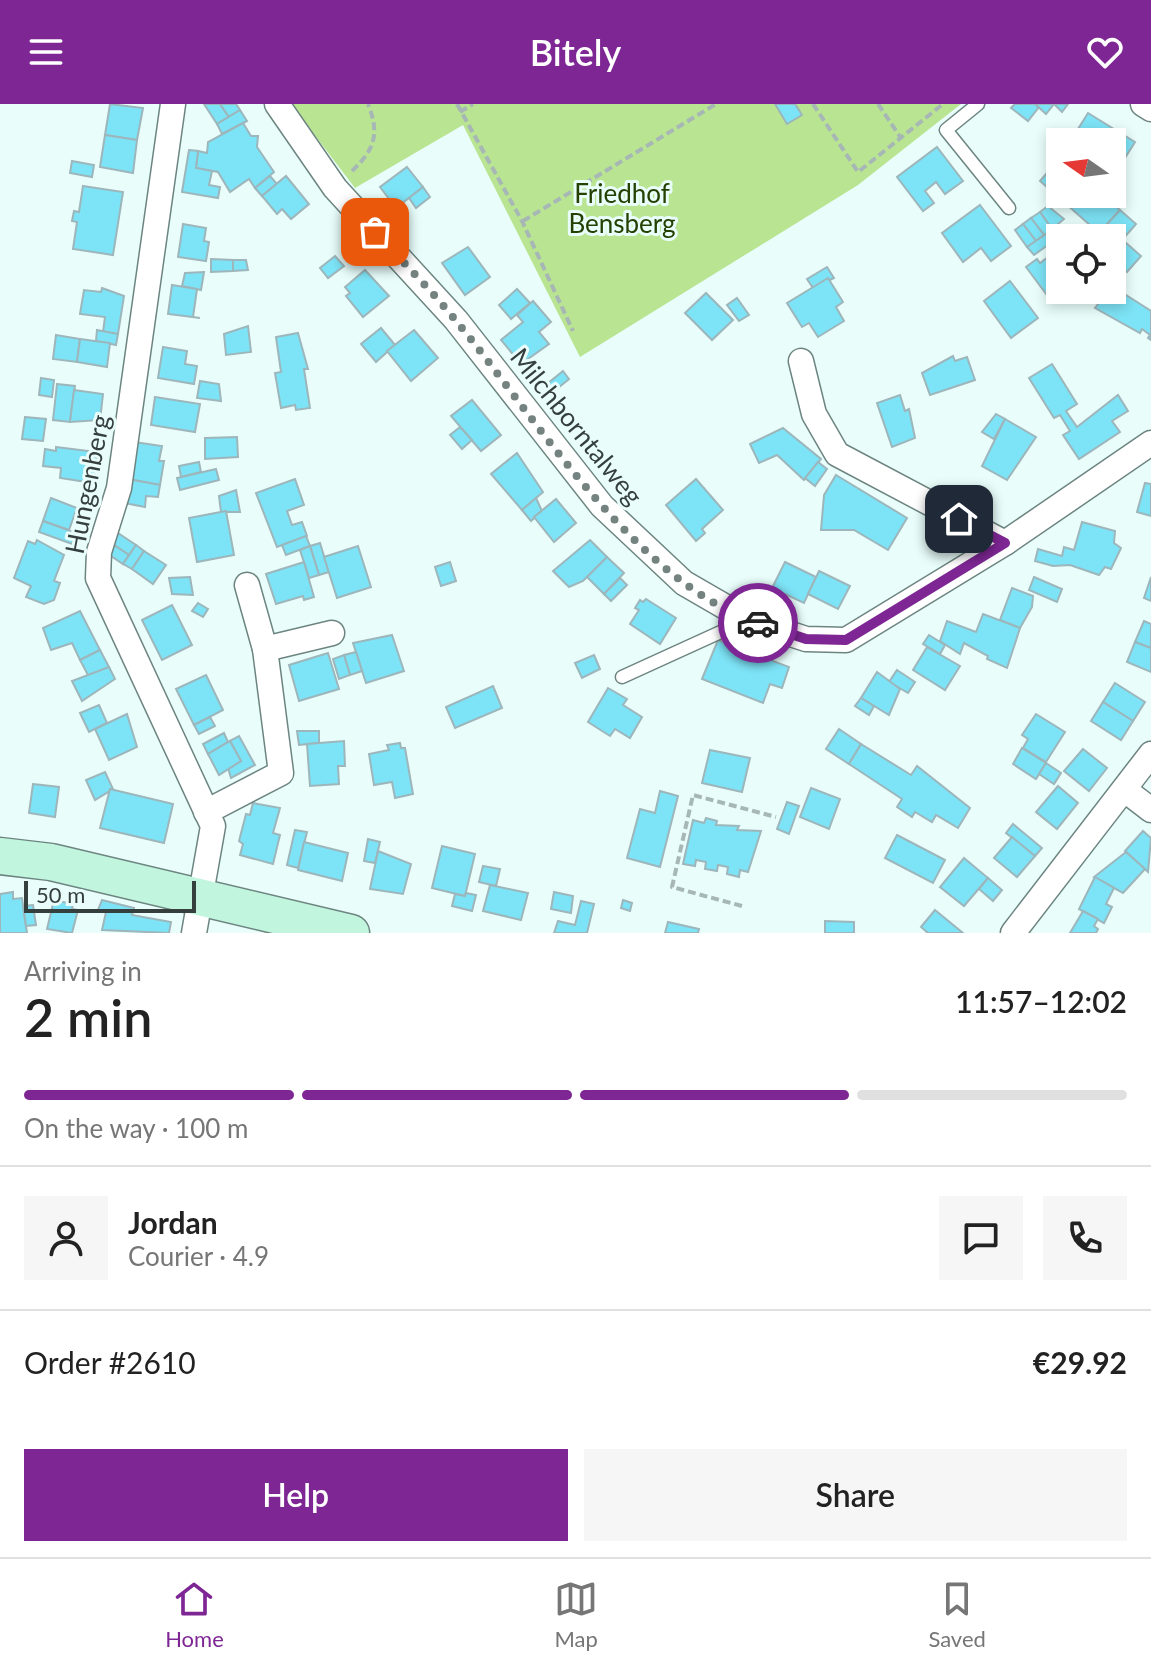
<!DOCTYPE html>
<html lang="en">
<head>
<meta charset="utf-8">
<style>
  body { margin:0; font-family:Lato,sans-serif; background:#f6f6f6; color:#222; height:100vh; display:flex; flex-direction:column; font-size:30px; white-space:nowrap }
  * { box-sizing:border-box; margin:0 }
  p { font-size:26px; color:#767676 }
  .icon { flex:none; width:44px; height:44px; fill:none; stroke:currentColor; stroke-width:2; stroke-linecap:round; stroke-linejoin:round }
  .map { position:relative; height:829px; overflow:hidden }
  .drawer { display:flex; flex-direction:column; background:#fff; flex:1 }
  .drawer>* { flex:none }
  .needle { width:52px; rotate:284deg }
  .controls { position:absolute; left:1046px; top:24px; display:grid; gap:16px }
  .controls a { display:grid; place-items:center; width:80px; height:80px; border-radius:0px; background:#fff; box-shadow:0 4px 12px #0003; font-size:40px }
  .scale { position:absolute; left:24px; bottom:20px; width:172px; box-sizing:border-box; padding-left:8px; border:4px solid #353f3d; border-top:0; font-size:22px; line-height:28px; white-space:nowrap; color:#353f3d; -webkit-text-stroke:6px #e9fefb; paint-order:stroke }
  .pin { position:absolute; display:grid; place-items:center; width:68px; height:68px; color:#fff; margin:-34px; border-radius:16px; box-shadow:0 4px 12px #0006 }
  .courier { position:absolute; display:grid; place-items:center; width:80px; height:80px; margin:-40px; border:6px solid #7e2694; border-radius:50%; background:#fff; color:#222; box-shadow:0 2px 10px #0007 }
  .head em { font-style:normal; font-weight:600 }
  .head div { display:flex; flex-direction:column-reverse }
  .head { display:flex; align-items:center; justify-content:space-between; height:136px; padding:0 24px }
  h1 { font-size:52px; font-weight:600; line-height:60px }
  .bar { display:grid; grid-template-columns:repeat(4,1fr); gap:12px 8px; align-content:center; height:96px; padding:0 24px }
  .bar i { height:10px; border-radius:6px; background:#e0e0e0 }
  .bar .active { background:#7e2694 }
  .bar p { grid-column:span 4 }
  .line { display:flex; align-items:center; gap:20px; padding:0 24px; border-top:2px solid #e0e0e0 }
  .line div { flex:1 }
  .round { display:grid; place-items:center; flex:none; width:84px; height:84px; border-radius:0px; background:#f6f6f6 }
  .primary-button { display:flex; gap:16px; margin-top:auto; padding:16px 24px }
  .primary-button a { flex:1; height:92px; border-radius:0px; background:#7e2694; color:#fff; font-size:32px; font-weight:600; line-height:92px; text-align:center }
  .primary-button a+a { background:#f6f6f6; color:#222 }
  header { display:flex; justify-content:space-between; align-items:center; height:104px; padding:0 24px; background:#7e2694; color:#fff; font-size:36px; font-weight:600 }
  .dock { display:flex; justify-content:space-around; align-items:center; height:112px; border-top:2px solid #e0e0e0; background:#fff; font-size:22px; color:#767676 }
  .dock a { display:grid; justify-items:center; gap:4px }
  .dock .active { color:#7e2694 }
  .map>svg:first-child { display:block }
  .green { fill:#b9e492 }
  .building { fill:#7de3f6; stroke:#9db6bb; stroke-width:2 }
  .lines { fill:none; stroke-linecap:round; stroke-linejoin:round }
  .lane-casing { stroke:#6d8581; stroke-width:15 }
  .street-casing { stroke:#6d8581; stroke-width:27 }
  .secondary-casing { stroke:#6d8581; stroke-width:39 }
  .path { stroke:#a6b7b5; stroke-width:4; stroke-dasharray:8 4; stroke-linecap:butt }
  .lane { stroke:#fff; stroke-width:12 }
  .street { stroke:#fff; stroke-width:24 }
  .secondary { stroke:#c1f5de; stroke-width:36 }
  .done { stroke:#748280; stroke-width:8; stroke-dasharray:0 14.4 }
  .route { stroke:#7e2694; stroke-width:10 }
  .labels { text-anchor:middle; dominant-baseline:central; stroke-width:6; stroke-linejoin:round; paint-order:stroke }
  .park-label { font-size:26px; fill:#254000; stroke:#e9fefb }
  .street-label { font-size:26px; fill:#353f3d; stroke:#e9fefb }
</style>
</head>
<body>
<header><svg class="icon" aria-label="menu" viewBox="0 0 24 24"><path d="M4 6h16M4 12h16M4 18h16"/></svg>Bitely<svg class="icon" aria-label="heart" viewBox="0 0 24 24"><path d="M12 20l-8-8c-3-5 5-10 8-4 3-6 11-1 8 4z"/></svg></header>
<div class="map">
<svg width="1151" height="829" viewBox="0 0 1151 829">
  <rect width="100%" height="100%" fill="#e9fefb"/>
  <polygon class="green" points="291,0 961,0 858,81 580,253 463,21 355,84"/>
  <g class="building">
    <polygon points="110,0 143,4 137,36 105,31"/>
    <polygon points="204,0 220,0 229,13 217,20"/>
    <polygon points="220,0 236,0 240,6 229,13"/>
    <polygon points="775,0 795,0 802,11 787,20"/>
    <polygon points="1015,0 1035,0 1039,3 1028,17 1011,4"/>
    <polygon points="1035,0 1054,0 1046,10"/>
    <polygon points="1054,0 1068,0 1062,8"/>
    <polygon points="240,6 247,17 222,30 217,20"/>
    <polygon points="1088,9 1135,38 1118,65 1112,63 1112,38 1071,36"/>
    <polygon points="243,19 251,32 258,32 257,43 274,68 255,84 249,75 230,88 218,68 196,64 198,47 207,49 208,38"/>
    <polygon points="105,31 137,36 133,69 100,63"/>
    <polygon points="937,43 963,77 945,90 936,78 925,87 934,99 923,107 897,73"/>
    <polygon points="189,46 198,47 196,64 212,67 209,81 220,83 218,94 182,88"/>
    <polygon points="1060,54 1060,90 1102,90 1120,106 1099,129 1040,77"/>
    <polygon points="72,57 94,61 92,73 70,69"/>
    <polygon points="407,63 423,83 396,104 380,83"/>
    <polygon points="270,72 277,80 262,92 255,84"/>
    <polygon points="286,72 309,100 291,115 282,105 277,110 262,92"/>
    <polygon points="83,82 123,88 113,151 73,145 77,118 72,117 74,107 79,108"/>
    <polygon points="423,83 430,93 416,104 409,94"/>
    <polygon points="980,101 1011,142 991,157 981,144 963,158 942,129"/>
    <polygon points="1048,102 1064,115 1052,125 1040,108"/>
    <polygon points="1120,106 1136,120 1116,143 1112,134 1099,129"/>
    <polygon points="1040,108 1052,125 1044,131 1031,114"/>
    <polygon points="1031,114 1044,131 1036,137 1023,120"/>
    <polygon points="183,120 206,124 204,137 209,138 206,157 178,153"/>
    <polygon points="1023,120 1036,137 1027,143 1015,126"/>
    <polygon points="1046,130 1052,138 1034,151 1027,143"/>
    <polygon points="1125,138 1141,152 1127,168 1112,155"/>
    <polygon points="468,143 490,173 465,191 442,159"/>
    <polygon points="1060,144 1060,181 1047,191 1026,163 1037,155 1040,159"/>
    <polygon points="335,152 344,162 328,174 320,164"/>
    <polygon points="211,155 233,156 233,167 211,168"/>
    <polygon points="233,156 246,156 248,166 233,167"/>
    <polygon points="827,163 834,174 813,184 807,175"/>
    <polygon points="365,166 389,192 363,213 346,192 350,189 345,183"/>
    <polygon points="204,168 201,186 182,182 185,169"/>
    <polygon points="828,174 843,198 836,203 844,217 818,233 809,219 802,223 787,199"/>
    <polygon points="1010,177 1038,214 1011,234 984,197"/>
    <polygon points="172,181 197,185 193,213 200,214 168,210"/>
    <polygon points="1112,182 1151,207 1151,236 1148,234 1150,231 1142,225 1140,229 1095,204"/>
    <polygon points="102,184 124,192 118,230 103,228 105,213 80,210 84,186 101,188"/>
    <polygon points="517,185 530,199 511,215 499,201"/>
    <polygon points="706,189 733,216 712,236 685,209"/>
    <polygon points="737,194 749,211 739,217 727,201"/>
    <polygon points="533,197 551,218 539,228 549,240 521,260 501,236 523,218 517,211"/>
    <polygon points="248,222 251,248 226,251 224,230"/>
    <polygon points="381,224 395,241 376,258 361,240"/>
    <polygon points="97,226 118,230 116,241 96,237"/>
    <polygon points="414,226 438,254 411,277 387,247"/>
    <polygon points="298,229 308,265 304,265 310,304 296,306 295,301 281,304 275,269 281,268 276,233"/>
    <polygon points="56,231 80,235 77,258 53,255"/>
    <polygon points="80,235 110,239 107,263 77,258"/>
    <polygon points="163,243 187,247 185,260 197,262 194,280 158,274"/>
    <polygon points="953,252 955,257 967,253 975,276 930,291 922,269"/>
    <polygon points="1052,260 1077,300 1066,307 1077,323 1118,291 1128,307 1112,317 1120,328 1079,355 1063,331 1070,327 1060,311 1054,314 1029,274"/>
    <polygon points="563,267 569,275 553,288 547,280"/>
    <polygon points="41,274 54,276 52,293 39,291"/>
    <polygon points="200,277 219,280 221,297 197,294"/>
    <polygon points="57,280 75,282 70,318 53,316"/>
    <polygon points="74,286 103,290 100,316 70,318"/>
    <polygon points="900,291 905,307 909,305 915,334 892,343 877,299"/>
    <polygon points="155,293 200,300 195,328 151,321"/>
    <polygon points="472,296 501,331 481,347 451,312"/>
    <polygon points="996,310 1005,315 994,335 982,328"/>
    <polygon points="25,313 46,315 43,337 22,335"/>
    <polygon points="1005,315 1036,333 1007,376 982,362"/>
    <polygon points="460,323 472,336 462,345 450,331"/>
    <polygon points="783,324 821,355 804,376 777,351 759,359 750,340"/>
    <polygon points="237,333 238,353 205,355 205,334"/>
    <polygon points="134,338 162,342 159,357 164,357 160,381 128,375"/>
    <polygon points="56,343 89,347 88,352 97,353 93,379 60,374 61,364 43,362 45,345 56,347"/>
    <polygon points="517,349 543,388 522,406 491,370"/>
    <polygon points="199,358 201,368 181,373 179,362"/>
    <polygon points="818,358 827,365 815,382 805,374"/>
    <polygon points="216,365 219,376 180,386 177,374"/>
    <polygon points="836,371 907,414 888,446 854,426 821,426 824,391"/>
    <polygon points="128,375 160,381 158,393 146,392 145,403 124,399"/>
    <polygon points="295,375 304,401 287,407 292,421 302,418 307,432 277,443 256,389"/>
    <polygon points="696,375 723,406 702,425 705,429 696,437 666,401"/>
    <polygon points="1145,379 1151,380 1151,412 1137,408"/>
    <polygon points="236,386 240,408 221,408 219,392"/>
    <polygon points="51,394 77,404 69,426 43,417"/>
    <polygon points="536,394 542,407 531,417 522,406"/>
    <polygon points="556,395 576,419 554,438 534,413"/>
    <polygon points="226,407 234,451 197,458 189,414"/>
    <polygon points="43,417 76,429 72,440 39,428"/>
    <polygon points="1082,418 1115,427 1114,439 1121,444 1111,465 1105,463 1099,471 1070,461 1053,462 1035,457 1038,445 1062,452 1064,443 1074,446"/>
    <polygon points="118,429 136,441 129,451 111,439"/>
    <polygon points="306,432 310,442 286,451 282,441"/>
    <polygon points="37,436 64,451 54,477 60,479 54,496 44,500 26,493 31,482 14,474 28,437 35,440"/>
    <polygon points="590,436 607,453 583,477 569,483 553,467"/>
    <polygon points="111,439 129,451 123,460 105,448"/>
    <polygon points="320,439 329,468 319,471 310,442"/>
    <polygon points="136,441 144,447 132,465 123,460"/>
    <polygon points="310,442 319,471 309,474 300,446"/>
    <polygon points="358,442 371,483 337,494 324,453"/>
    <polygon points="144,447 166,461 153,480 132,465"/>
    <polygon points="607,453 624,469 604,490 587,473"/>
    <polygon points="304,458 314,493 304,496 303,492 276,500 266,470"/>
    <polygon points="450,458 456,477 441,482 435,463"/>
    <polygon points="785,458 816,473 804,499 772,484"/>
    <polygon points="819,467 850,482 838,505 808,490"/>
    <polygon points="190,473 193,491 172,490 169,474"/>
    <polygon points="1034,473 1062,485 1057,498 1029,486"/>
    <polygon points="1151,473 1151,497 1144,494"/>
    <polygon points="620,474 627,481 611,497 604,490"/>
    <polygon points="1012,484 1033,492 1032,503 1020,524 1000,516"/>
    <polygon points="646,495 676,514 660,540 630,520 639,506 635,504 640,496 643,498"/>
    <polygon points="198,499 208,505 203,513 192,507"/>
    <polygon points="172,501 192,541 162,556 142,516"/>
    <polygon points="80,507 100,546 80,556 72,539 51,546 43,524"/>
    <polygon points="983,510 1020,524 1007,564 987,555 988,552 964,539 960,550 940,537 947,517 976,528"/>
    <polygon points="1144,517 1151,520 1151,544 1135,538"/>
    <polygon points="392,531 404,567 366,579 353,539"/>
    <polygon points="929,531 945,541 940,550 923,540"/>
    <polygon points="718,536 789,563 782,584 770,580 763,599 702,575"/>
    <polygon points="1135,538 1151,544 1151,568 1127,558"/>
    <polygon points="927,543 960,562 945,586 913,566"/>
    <polygon points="100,546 109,563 89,573 80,556"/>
    <polygon points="356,548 362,567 350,571 344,551"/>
    <polygon points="328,549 339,585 299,597 289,561"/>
    <polygon points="344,551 350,571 339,575 333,555"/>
    <polygon points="594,551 600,565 582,574 575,559"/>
    <polygon points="109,563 115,575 82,597 72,577"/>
    <polygon points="897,566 915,578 908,589 889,578"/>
    <polygon points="877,568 900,585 889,611 861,594"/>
    <polygon points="206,571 223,606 194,621 176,585"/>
    <polygon points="1115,579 1145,598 1133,617 1103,598"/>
    <polygon points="493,582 502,604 455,624 446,603"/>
    <polygon points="608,584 627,595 623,601 642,613 630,634 615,625 610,632 588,618"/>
    <polygon points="861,594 874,602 869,611 855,602"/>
    <polygon points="1103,598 1133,617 1121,636 1091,617"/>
    <polygon points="99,601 107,619 89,628 80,609"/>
    <polygon points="127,610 137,643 109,656 95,625"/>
    <polygon points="1036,610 1065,628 1046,658 1023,644 1028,635 1022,631"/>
    <polygon points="210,613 215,622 199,630 194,621"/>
    <polygon points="839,625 861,640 849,660 826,645"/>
    <polygon points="297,627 319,627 319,639 299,641"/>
    <polygon points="224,629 228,638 208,650 203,640"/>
    <polygon points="239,632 255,661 231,674 228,664 241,657 230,637"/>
    <polygon points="230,637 241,657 219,671 208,650"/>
    <polygon points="344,637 345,662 338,662 339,680 310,682 307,640"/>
    <polygon points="400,639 401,644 405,644 413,690 395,694 392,678 374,681 369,650 389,646 387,641"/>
    <polygon points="861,640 911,671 917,662 970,704 958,724 936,711 932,718 915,708 912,713 897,703 902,695 849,660"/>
    <polygon points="1022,644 1046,659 1036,675 1013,660"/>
    <polygon points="1083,645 1107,664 1089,687 1064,667"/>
    <polygon points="710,646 750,654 742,688 702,679"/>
    <polygon points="1046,659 1061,669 1054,680 1039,670"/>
    <polygon points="105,668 113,685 95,696 86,676"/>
    <polygon points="33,680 59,683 55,713 29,709"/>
    <polygon points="1058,682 1078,699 1057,725 1036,708"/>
    <polygon points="811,684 840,695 829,725 800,713"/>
    <polygon points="110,685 173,700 164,739 100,724"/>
    <polygon points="660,687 678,692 660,763 627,754 640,705 655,709"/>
    <polygon points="787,698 799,702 789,730 777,725"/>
    <polygon points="253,699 280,704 273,729 280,731 273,760 240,751 243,740 239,737 246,710 250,711"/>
    <polygon points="706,714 717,717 716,721 739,722 737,726 761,727 748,768 740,766 739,773 727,770 728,763 718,761 717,767 705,765 706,758 696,756 695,762 683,760 693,716 704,719"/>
    <polygon points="1013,720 1042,744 1035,752 1006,729"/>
    <polygon points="295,726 307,728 298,764 287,761"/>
    <polygon points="1143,727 1151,734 1148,768 1125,747"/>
    <polygon points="897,731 945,756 933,779 885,754"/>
    <polygon points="1012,733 1035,752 1017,773 994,754"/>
    <polygon points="368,735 380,738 375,759 364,757"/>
    <polygon points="304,738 348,749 342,777 298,766"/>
    <polygon points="442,742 475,750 465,792 432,784"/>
    <polygon points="378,747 411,760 403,790 370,785"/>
    <polygon points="1126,748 1145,765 1123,789 1094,773"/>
    <polygon points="964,754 988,774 964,802 940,783"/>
    <polygon points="483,762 500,765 496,782 479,778"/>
    <polygon points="1095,773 1114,784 1106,800 1112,803 1104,819 1079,805"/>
    <polygon points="988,774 1002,786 993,797 979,785"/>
    <polygon points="490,781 528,789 521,816 483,807"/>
    <polygon points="13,788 13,795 22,794 27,829 0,829 0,790"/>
    <polygon points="554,788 573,792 571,809 551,805"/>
    <polygon points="466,789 476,791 472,807 452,802 455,790 465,792"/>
    <polygon points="54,796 73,800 72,805 78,806 72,829 47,825"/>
    <polygon points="102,796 134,804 132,811 171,818 169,829 102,826 106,808 98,806"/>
    <polygon points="623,796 632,799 630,807 621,804"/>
    <polygon points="581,797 594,800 587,829 554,829 558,817 575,821"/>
    <polygon points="33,801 36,821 26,822 23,802"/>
    <polygon points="935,806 963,829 928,829 921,823"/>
    <polygon points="1083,807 1098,815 1094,822 1098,825 1096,829 1070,829"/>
    <polygon points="825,817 854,818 854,829 825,829"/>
    <polygon points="668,818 699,825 698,829 665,829"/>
  </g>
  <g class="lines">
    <defs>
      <g id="lane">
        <polyline points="978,0 946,26 1009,104"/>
        <polyline points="622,573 747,516"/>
      </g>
      <g id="street">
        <polyline points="173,0 119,384 99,448 98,474 213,722 194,829"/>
        <polyline points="277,0 335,84 456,216 602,402 684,479 748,516 806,535 846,536 1005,439 1151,339"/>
        <polyline points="1143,0 1151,5"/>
        <polyline points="801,257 814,310 837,350 1005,439"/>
        <polyline points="265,545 332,529"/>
        <polyline points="1125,686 1151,706"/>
        <polyline points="206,708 281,669 265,545 247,481"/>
        <polyline points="1013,829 1151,650"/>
      </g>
      <polyline id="secondary" points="0,752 51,758 351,829"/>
    </defs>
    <use href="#lane" class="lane-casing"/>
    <use href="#street" class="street-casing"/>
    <use href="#secondary" class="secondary-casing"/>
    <g class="path">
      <polyline points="457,0 522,117 573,227"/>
      <polyline points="813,0 858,68 943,0"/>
      <polyline points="878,0 901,34"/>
      <polyline points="460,8 473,0"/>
      <path d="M 352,67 C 375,45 380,30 368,0"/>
      <polyline points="523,117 716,0"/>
      <polyline points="742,802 672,783 693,691 776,713"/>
    </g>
    <use href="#lane" class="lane"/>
    <use href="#street" class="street"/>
    <use href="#secondary" class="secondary"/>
  </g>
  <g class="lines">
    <path class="done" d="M 375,128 C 403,158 432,187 457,218 C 538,316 634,477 758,519"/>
    <polyline class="route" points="758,519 806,535 846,536 1005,439 959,415"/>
  </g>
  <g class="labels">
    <g class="park-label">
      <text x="622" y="89">Friedhof<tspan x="622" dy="30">Bensberg</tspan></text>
    </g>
    <g class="street-label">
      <text transform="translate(577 322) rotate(51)">Milchborntalweg</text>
      <text transform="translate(87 380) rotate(-79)">Hungenberg</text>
    </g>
  </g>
</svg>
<div class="controls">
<a><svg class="needle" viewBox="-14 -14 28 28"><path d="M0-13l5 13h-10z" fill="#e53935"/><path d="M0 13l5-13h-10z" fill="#767676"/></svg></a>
<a><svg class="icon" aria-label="locate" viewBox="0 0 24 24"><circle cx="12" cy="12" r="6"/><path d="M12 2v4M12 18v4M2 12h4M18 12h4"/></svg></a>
</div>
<div class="scale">50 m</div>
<div class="pin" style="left:375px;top:128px;background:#ea580c"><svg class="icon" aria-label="bag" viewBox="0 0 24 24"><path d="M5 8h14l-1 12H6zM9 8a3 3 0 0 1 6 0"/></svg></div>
<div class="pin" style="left:959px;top:415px;background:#1f2937"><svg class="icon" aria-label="home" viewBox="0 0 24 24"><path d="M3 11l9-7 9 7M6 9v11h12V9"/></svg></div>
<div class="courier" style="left:758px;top:519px"><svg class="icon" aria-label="car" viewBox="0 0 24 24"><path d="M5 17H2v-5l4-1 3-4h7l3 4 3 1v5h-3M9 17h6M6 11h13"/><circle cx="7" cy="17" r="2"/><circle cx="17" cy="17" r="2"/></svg></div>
</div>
<section class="drawer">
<div class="head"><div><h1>2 min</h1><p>Arriving in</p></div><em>11:57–12:02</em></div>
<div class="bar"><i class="active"></i><i class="active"></i><i class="active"></i><i></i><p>On the way · 100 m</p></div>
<div class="line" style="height:144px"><a class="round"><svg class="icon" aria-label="person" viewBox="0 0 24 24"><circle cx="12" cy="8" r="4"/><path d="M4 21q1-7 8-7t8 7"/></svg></a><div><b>Jordan</b><p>Courier · 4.9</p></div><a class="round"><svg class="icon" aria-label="chat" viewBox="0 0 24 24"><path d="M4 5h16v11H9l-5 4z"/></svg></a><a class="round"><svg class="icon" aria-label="phone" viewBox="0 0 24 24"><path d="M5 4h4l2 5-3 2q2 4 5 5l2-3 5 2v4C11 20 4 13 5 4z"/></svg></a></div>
<div class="line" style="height:104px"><div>Order #2610</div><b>€29.92</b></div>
<div class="primary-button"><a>Help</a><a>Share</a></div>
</section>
<nav class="dock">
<a class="active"><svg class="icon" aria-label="home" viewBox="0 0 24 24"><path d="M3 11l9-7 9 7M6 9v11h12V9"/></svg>Home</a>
<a><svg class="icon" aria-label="map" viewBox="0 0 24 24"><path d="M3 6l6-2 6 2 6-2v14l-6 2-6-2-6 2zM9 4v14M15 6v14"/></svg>Map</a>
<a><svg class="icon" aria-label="saved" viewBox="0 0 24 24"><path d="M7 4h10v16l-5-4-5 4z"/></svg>Saved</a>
</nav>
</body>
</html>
